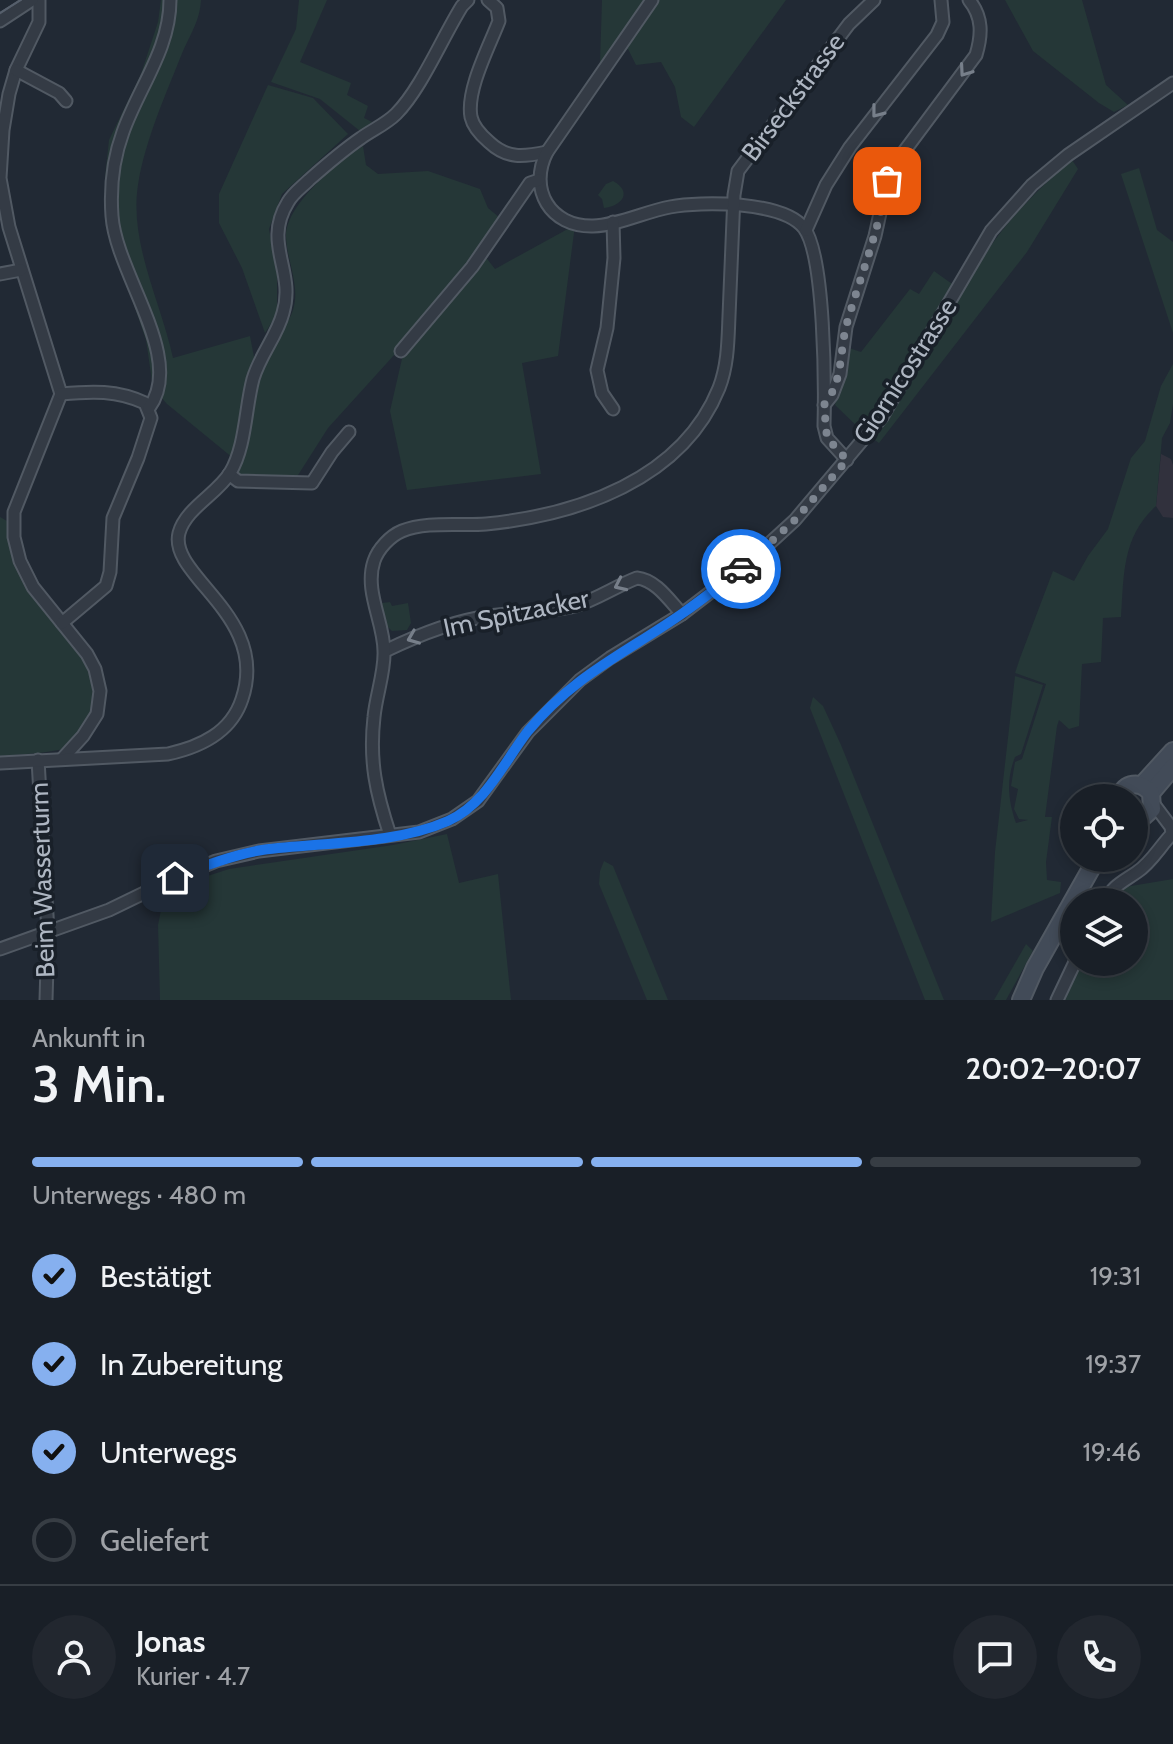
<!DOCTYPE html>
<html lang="de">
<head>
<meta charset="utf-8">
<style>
  body { margin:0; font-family:Cabin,sans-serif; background:#22272f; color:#f1f3f6; height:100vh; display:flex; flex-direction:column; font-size:30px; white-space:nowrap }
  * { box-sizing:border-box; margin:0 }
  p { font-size:26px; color:#9fa2a7 }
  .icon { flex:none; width:44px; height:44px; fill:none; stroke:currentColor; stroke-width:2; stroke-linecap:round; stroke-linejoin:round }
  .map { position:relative; height:1000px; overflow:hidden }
  .side { display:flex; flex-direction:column; background:#191f27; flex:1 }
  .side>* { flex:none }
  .buttons { position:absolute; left:1060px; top:784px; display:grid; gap:16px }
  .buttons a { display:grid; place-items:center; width:88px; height:88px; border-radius:50%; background:#191f27; box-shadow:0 4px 12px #0003,0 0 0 2px #373d44; font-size:40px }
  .pin { position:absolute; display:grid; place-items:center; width:68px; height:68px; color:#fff; margin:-34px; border-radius:16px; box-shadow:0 4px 12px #0006 }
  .courier { position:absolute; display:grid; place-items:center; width:80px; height:80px; margin:-40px; border:6px solid #1a73e8; border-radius:50%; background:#fff; color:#222; box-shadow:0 2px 10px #0007 }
  .overview em { font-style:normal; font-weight:600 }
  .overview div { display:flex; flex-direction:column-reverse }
  .overview { display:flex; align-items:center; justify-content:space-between; height:136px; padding:0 32px }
  h1 { font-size:52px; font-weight:600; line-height:60px }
  .bar { display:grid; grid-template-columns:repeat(4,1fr); gap:12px 8px; align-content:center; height:96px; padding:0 32px }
  .bar i { height:10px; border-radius:6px; background:#373d44 }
  .bar .active { background:#86b0ef }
  .bar p { grid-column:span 4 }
  .line { display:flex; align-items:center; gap:20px; padding:0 32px; border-top:2px solid #373d44 }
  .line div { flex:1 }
  .round { display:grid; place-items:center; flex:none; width:84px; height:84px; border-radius:42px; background:#22272f }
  ol { padding:0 32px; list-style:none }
  li { display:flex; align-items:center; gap:24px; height:88px }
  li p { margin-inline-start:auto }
  li .icon { padding:8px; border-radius:50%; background:#86b0ef; color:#111; stroke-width:4 }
  li:last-child { color:#9fa2a7 }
  li i { width:44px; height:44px; border:4px solid #373d44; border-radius:50% }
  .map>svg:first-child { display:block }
  .medical { fill:#31313d }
  .green { fill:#253737 }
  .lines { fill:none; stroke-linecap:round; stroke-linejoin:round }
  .street-casing { stroke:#515963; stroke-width:15 }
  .secondary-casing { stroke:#515963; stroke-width:20 }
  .street { stroke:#343b45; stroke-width:11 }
  .secondary { stroke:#424b58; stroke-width:16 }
  .tram { stroke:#565f6c; stroke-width:2 }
  .oneway { stroke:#777f8a }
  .done { stroke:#7d8590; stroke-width:8; stroke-dasharray:0 14.4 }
  .route { stroke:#1a73e8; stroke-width:10 }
  .labels { text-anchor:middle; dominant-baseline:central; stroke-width:7; stroke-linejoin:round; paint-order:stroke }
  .street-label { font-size:26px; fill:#aeb6c2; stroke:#192029 }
</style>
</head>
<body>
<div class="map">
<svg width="1173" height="1000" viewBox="0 0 1173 1000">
  <rect width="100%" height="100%" fill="#212934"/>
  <polygon class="medical" points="1161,454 1171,459 1173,465 1173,518 1163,517 1156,506"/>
  <g class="green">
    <path d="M 161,0 L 201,0 C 200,20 191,33 183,51 C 166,94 145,140 138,185 C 129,243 161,302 173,358 L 250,336 L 254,357 C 265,346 279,334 288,321 C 305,293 287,265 286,237 C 285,205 338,162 363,146 L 366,165 L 378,174 L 428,171 L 480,189 L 488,208 L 500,218 L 471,263 L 405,343 L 328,428 L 293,483 L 238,481 L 233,458 L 167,404 L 153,388 L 146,340 L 105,221 L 105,177 L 109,140 L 141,74 L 158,22 Z"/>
    <polygon points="299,0 327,0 300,62 351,83 347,95 368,106 364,118 372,122 360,131 320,99 271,82 296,29"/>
    <polygon points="602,0 786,0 694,127 681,117 675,87 661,62 636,65 628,49 600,63"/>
    <polygon points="1005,0 1082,0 1106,85 1128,105 1114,112 1099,103 1033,51"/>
    <polygon points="268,85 313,98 348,134 282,194 269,229 277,274 277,314 265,333 242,268 219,223 219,194"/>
    <path d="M 1072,160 L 1078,169 L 1027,252 L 879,443 L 862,431 L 835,405 L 846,347 L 861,352 L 910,289 L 919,294 L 934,271 L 962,291 C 995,234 1023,202 1072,160 Z"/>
    <polygon points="1139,168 1157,230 1173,242 1173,333 1121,174"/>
    <path d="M 613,181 C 633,192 622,206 604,208 L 602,199 L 598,195 L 606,184 Z"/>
    <polygon points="575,225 558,356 522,363 541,474 407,490 390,411 404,350 484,255 495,269"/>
    <path d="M 1173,364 L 1173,404 L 1170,423 L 1162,438 L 1156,506 C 1122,537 1124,574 1121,617 L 1103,618 L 1101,662 L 1082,664 L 1079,726 L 1069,729 L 1059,720 L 1057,726 L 1045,817 L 1052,817 L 1046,862 L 1047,880 L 1061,882 L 1060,893 L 991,922 L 995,852 L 1015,676 L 1043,685 L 1021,754 L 1015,757 C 1006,780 1008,800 1016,823 L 1028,820 L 1019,819 L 1014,809 L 1018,789 L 1011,786 L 1015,762 L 1022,759 L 1046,684 L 1015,673 L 1020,658 L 1053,571 L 1074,581 L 1088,556 L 1108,529 L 1131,458 L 1145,441 L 1161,386 Z"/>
    <polygon points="0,517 7,521 20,561 95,669 97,714 71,748 40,753 0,756"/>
    <polygon points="390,602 392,606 408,603 411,623 407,630 392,631 386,625 382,603"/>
    <polygon points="813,697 823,706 841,745 944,1000 925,1000 810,708"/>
    <polygon points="447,834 459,883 498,874 511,1000 160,1000 158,925 165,890 229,869 393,845"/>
    <polygon points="604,861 613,866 668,1000 647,1000 599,884 600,871"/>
    <polygon points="1173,879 1173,1000 1063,1000 1082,962 1134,962 1134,902 1112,902 1119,888"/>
    <polygon points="1026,944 1033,951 1006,1000 994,1000"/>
  </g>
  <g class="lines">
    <defs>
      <g id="street">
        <polyline points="39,0 39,22 16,70 9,94 3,130 0,178 9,227 61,394 14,512 14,537 20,561 33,587 87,654 95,669 100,691 97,714 83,736 62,759"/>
        <path d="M 488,0 L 497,8 L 499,21 C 489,47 466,90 471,117 C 473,126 482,136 489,142 C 507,159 523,157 547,152"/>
        <path d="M 652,0 L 547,152 C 528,189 550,227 593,226 C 619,225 644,212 670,207 C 701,201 783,201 804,228 C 825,256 825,387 824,426 L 827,438 L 847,460"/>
        <polyline points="0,21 32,0"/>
        <polyline points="16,70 59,93 66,101"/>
        <polyline points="806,230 826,185 850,147 937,35 943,22 941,0"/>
        <polyline points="0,274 21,270"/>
        <polyline points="401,351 472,267 530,183 539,180"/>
        <path d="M 61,394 C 92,391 117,390 145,403 L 151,418 L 138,458 L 113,518 L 110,572 L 106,586 L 62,623"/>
        <path d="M 824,405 L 832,395 L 840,374 L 846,327 L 875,236 L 887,181 L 897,161 L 976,55 C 982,35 983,17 969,0"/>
        <path d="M 149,408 C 186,358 116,274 112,216 C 110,188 113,159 123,132 C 139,87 170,49 170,0"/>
        <polyline points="613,409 602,393 597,370 607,328 614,258 613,222"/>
        <polyline points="229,474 238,481 312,483 332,452 349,432"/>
        <path d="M 385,651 C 418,635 453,621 489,616 C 518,612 547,613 575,606 C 596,600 616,586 637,578 C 656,580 669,600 682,614"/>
        <polyline points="38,760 48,932 46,1000"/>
        <path d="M 0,763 L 168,754 C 200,747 231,733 242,699 C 270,616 168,576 179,533 C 186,508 217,494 230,473 C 246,446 245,409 253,379 C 260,355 277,336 283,313 C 296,271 262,244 288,202 C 293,193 302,187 309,180 C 326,165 342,151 361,138 C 372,130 386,124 396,114 C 421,89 442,38 462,6 L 468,0"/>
        <path d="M 390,835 C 376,793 369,761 374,717 C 376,695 385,672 384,651 C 384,622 364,591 374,561 C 378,549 390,536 402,531 C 426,521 460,526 486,524 C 577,515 682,480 719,388 C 728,365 728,340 729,316 C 731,276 732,235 734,195 L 738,171 L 849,24 L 874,0"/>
        <path d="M 1105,902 C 1113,885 1123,882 1137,872 C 1151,863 1161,845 1172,834 L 1171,827 L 1153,803"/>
        <polyline points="0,949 109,910 175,878 216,861 259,851 419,832 452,819 478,801 528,732 580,680 610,658 682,614 746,565 795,520 882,417 991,231 1032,185 1068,155 1173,83"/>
        <polyline points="1057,1000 1075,962"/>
      </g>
      <g id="secondary">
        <polyline points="1142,785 1173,751"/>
        <polyline points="1151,793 1173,767"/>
        <path d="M 1119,798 C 1125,782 1140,780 1151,793 L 1152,809 L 1143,817 L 1134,819"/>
        <polyline points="1021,1000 1035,968 1097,858"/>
      </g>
    </defs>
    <use href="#street" class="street-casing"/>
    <use href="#secondary" class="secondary-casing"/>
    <use href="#street" class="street"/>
    <use href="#secondary" class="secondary"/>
    <polyline class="tram" points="0,13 21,0"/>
  </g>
  <defs><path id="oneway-chevron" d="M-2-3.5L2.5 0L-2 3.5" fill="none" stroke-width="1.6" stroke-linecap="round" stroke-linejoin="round" transform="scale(2)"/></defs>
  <g class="oneway">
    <use href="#oneway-chevron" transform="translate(965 71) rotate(125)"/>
    <use href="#oneway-chevron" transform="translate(877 112) rotate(128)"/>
    <use href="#oneway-chevron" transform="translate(620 585) rotate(155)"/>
    <use href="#oneway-chevron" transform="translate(413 638) rotate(158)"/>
  </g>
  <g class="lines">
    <path class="done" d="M 741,569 L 795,520 L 847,460 L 827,438 L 824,405 C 844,380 839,352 847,323 C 861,275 879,230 887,181"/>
    <path class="route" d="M 175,878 C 203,866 232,855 262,850 C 322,842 393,845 448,821 C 486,804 504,762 528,731 C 574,675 626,653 683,613 C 703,599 722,584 741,569"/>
  </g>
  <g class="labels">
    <g class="street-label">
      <text transform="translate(793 97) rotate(-53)">Birseckstrasse</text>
      <text transform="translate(905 371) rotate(-57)">Giornicostrasse</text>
      <text transform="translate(516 613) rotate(-12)">Im Spitzacker</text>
      <text transform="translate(42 880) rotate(-92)">Beim Wasserturm</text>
    </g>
  </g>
</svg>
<div class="buttons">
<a><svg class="icon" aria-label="locate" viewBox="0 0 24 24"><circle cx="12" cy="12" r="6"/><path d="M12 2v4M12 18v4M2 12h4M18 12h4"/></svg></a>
<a><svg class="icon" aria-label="layers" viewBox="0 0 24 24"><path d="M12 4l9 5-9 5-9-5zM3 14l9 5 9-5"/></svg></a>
</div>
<div class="pin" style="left:887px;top:181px;background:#ea580c"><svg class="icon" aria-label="bag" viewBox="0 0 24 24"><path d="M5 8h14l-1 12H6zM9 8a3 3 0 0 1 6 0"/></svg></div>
<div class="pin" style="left:175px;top:878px;background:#1f2937"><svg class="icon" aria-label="home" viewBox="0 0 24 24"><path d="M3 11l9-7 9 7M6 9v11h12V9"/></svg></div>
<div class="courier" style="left:741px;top:569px"><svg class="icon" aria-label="car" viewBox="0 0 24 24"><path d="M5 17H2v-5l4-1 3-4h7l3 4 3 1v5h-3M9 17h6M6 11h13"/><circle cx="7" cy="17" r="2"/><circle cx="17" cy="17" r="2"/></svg></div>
</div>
<section class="side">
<div class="overview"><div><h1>3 Min.</h1><p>Ankunft in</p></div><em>20:02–20:07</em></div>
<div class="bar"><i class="active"></i><i class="active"></i><i class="active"></i><i></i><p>Unterwegs · 480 m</p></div>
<ol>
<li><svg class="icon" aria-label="check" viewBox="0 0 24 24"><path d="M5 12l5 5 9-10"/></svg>Bestätigt<p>19:31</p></li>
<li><svg class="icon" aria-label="check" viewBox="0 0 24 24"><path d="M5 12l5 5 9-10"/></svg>In Zubereitung<p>19:37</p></li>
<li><svg class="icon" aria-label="check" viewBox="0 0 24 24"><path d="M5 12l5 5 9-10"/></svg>Unterwegs<p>19:46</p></li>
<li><i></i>Geliefert</li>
</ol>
<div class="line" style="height:144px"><a class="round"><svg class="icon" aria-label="person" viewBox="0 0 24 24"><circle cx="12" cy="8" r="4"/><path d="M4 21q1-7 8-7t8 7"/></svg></a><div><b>Jonas</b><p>Kurier · 4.7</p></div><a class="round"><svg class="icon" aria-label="chat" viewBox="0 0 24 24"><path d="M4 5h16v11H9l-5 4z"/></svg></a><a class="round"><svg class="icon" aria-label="phone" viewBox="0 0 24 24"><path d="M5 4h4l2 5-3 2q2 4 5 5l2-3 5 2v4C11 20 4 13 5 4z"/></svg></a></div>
</section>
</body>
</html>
